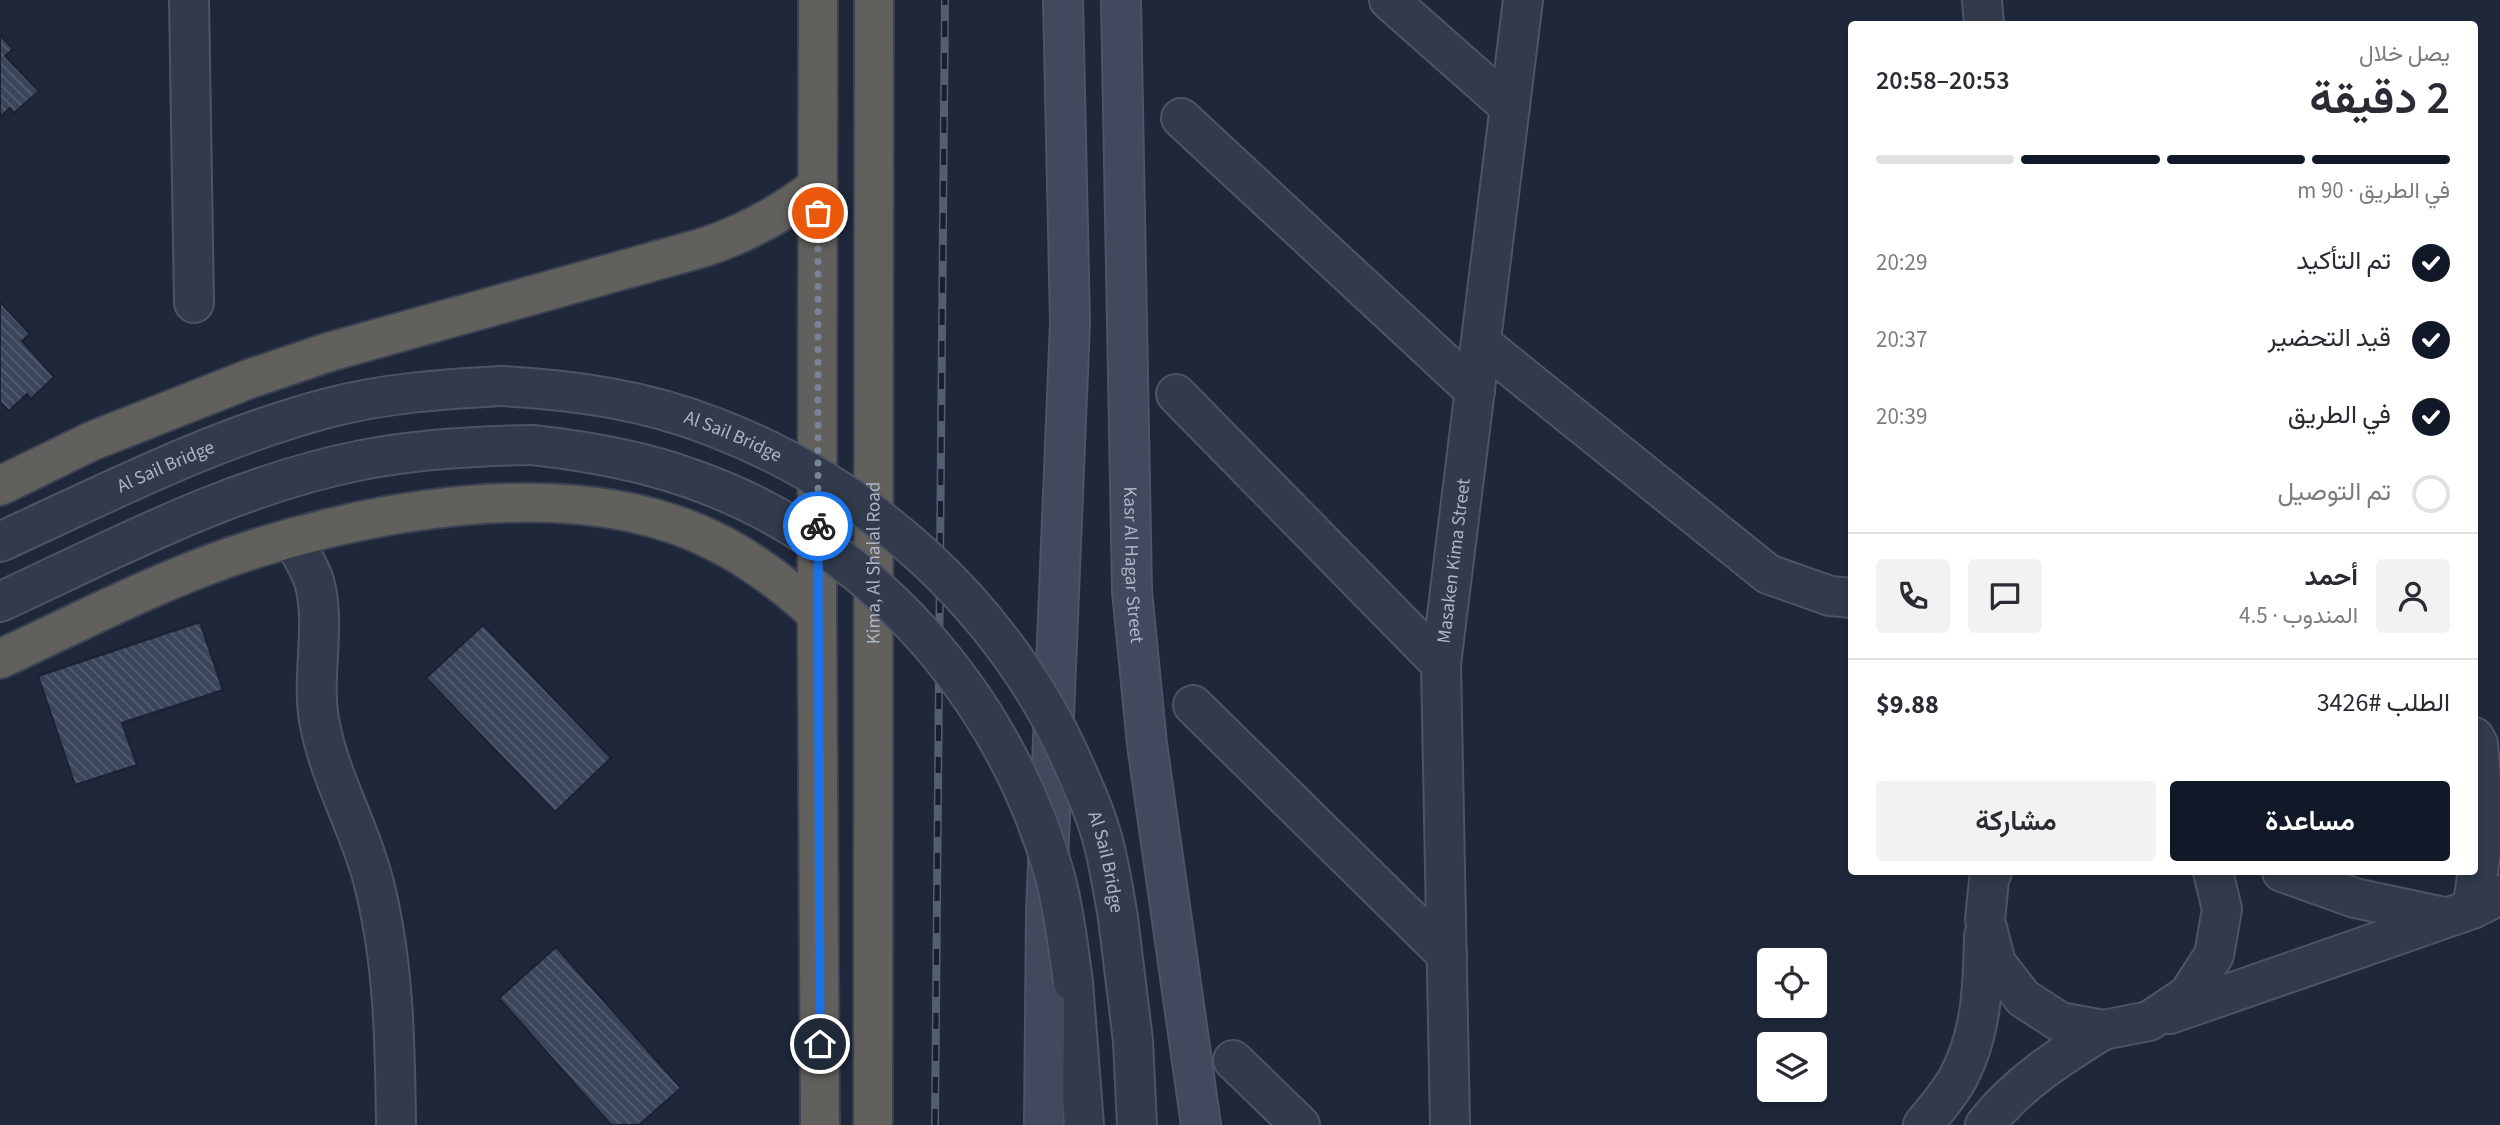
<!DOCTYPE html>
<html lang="ar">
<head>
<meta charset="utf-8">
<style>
  body { margin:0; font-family:"Source Sans 3",Vazirmatn,sans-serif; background:#f2f2f3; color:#2b2b33; direction:rtl; height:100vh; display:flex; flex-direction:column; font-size:26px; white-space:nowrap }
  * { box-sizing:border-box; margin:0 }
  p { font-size:23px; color:#7c7c81 }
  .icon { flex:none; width:38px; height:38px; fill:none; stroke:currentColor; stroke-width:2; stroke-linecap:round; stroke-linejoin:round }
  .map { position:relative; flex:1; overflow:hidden; direction:ltr }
  .drawer { position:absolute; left:1848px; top:21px; width:630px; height:854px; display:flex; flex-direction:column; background:#fff; border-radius:7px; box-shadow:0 4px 10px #0003; direction:rtl }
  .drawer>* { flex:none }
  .controls { position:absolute; left:1757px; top:948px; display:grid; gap:14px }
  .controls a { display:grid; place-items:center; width:70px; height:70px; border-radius:7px; background:#fff; box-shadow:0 4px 10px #0003; font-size:35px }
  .pin { position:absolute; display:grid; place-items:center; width:60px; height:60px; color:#fff; margin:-30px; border:4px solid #fff; border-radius:50%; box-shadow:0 2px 7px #0007 }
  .courier { position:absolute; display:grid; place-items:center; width:70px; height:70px; margin:-35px; border:5px solid #1a73e8; border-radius:50%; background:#fff; color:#222; box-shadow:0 2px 9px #0007 }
  .head em { font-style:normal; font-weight:600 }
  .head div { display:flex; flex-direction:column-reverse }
  .head { display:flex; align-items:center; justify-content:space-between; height:119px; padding:0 28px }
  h1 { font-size:46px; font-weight:600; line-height:52px }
  .bar { display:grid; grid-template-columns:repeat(4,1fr); gap:10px 7px; align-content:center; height:84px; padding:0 28px }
  .bar i { height:9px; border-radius:5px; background:#e1e1e2 }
  .bar .selected { background:#111827 }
  .bar p { grid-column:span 4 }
  .line { display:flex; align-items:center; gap:18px; padding:0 28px; border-top:2px solid #e1e1e2 }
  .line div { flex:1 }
  .round { display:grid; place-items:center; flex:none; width:74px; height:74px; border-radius:7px; background:#f2f2f3 }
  ol { padding:0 28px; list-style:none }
  li { display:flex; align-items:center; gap:21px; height:77px }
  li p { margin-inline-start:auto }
  li .icon { padding:7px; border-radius:50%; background:#111827; color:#fff; stroke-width:4 }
  li:last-child { color:#7c7c81 }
  li i { width:38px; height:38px; border:4px solid #e1e1e2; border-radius:50% }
  .button { display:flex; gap:14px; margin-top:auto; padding:14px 28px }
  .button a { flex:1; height:80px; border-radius:7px; background:#111827; color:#fff; font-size:28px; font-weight:600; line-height:80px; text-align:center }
  .button a+a { background:#f2f2f3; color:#2b2b33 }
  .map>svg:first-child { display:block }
  .building { fill:url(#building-back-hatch); stroke:#1a2231; stroke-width:2 }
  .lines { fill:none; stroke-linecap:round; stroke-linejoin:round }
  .minor-casing { stroke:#4d5565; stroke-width:42 }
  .tertiary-casing { stroke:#4d5565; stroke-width:42 }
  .secondary-casing { stroke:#4d5565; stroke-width:42 }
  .trunk-casing { stroke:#3a4252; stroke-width:42 }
  .minor { stroke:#323a4b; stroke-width:38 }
  .tertiary { stroke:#323a4b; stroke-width:38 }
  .secondary { stroke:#40495e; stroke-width:38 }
  .trunk { stroke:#61605d; stroke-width:38 }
  .rail-casing { stroke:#545e72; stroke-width:8 }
  .rail { stroke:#18202f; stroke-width:5; stroke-dasharray:16; stroke-linecap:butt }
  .tertiary-bridge-casing { stroke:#4d5565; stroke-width:42; stroke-linecap:butt }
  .tertiary-bridge { stroke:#323a4b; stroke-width:38 }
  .done { stroke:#7b8496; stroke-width:7; stroke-dasharray:0 12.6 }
  .route { stroke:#1a73e8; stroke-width:9 }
  .labels { text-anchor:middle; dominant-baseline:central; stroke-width:7; stroke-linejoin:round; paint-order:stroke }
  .street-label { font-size:19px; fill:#adb5c7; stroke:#18202f }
</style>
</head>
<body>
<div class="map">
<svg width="2500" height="1125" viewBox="0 0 2500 1125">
  <defs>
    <pattern id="building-back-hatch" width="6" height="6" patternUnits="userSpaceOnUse" patternTransform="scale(1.75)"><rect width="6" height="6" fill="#3a445b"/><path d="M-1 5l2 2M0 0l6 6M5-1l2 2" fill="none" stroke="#545d71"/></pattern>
  </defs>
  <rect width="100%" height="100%" fill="#1f283b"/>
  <g class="building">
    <polygon points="0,35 13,49 5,56 39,91 14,113 10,108 0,117"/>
    <polygon points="0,302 30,334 22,341 54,377 31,399 27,394 9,411 0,402"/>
    <polygon points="200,622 223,690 122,723 137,765 75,785 38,676"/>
    <polygon points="483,625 611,758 555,812 426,678"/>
    <polygon points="556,947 681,1088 639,1125 611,1125 499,998"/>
  </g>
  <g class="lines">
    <defs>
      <g id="minor">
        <polyline points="189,0 194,303"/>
        <polyline points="1389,0 1510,107"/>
        <polyline points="1982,0 1984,24"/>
        <polyline points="1181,118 1475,391"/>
        <polyline points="1481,343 1768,574 1830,596 1852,598"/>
        <polyline points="1176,394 1441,664"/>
        <path d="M 292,539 C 300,552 309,566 314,581 C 327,627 310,678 320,725 C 330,777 358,825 372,876 C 394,958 395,1041 396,1125"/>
        <polyline points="1193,705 1447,955"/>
        <polyline points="1992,872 1989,880 1985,920 1996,963 2023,998 2060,1022 2103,1030 2149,1021 2188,995 2214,955 2222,909 2213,872"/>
        <polyline points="2282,872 2355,898 2444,917"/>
        <polyline points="2472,909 2485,826 2478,744 2474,737"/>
        <polyline points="2170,1014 2472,909 2500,895"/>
        <polyline points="1233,1060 1300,1125"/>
        <path id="s1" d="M 1450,1125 L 1441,664 L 1523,0"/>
        <path d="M 1923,1125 C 1935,1110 1950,1094 1959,1076 C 1982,1032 1983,985 1984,936"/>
        <path d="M 1985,1125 C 2017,1084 2059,1057 2103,1030"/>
      </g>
      <g id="tertiary">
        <path id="s2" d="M 0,542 C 107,493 214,438 328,408 C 385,393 444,389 502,386"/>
        <path d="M 0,602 C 117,548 234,485 362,460 C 418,449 474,446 532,445"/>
        <polyline points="1118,918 1133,1041 1137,1125"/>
        <polyline points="1073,982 1084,1125"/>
      </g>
      <g id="secondary">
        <path id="s3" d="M 1121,0 L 1132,591 L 1147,744 L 1201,1125"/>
        <polyline points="1044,1125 1046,913 1070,322 1063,0"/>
      </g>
      <g id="trunk">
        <polyline points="818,0 817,614 820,1125"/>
        <path d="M 0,486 L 92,441 L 249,379 L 329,352 L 705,247 C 747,233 783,213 818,186"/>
        <path d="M 0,659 C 69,627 137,592 208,565 C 352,511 571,469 714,541 C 753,560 785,585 817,614"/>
        <path id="s4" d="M 873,1125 L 874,0"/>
      </g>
    </defs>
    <use href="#minor" class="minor-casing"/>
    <use href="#tertiary" class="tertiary-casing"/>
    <use href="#secondary" class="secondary-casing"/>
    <use href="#trunk" class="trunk-casing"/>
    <use href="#minor" class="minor"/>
    <use href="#tertiary" class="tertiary"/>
    <use href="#secondary" class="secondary"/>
    <use href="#trunk" class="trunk"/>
    <defs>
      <polyline id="rail" points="935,1125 945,0"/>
    </defs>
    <use href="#rail" class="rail-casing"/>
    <use href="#rail" class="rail"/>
    <defs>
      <g id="tertiary-bridge">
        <path id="s5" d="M 502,386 C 574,390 646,400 714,427 C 871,487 1003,607 1072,761 C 1084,788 1097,816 1104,845 C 1110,869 1114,894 1118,918"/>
        <path d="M 532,445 C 587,451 640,460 692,479 C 868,540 1004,695 1054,873 C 1064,909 1068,946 1073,982"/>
      </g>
    </defs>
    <use href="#tertiary-bridge" class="tertiary-bridge-casing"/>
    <use href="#tertiary-bridge" class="tertiary-bridge"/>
  </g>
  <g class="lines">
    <polyline class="done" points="818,526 818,213"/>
    <polyline class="route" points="818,526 820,1044"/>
  </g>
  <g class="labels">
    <g class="street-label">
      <text stroke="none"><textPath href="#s5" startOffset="238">Al Sail Bridge</textPath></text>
      <text stroke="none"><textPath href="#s2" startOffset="182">Al Sail Bridge</textPath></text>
      <text stroke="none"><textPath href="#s1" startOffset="565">Masaken Kima Street</textPath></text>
      <text stroke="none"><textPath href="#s4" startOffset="562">Kima, Al Shalal Road</textPath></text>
      <text stroke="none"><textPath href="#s3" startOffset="565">Kasr Al Hagar Street</textPath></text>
      <text stroke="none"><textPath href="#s5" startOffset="826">Al Sail Bridge</textPath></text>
    </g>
  </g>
</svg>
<div class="controls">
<a><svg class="icon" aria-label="locate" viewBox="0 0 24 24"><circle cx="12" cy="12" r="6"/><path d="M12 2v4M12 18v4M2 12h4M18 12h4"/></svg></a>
<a><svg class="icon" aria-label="layers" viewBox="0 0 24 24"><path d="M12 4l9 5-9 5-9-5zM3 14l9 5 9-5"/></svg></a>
</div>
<div class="pin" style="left:818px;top:213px;background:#ea580c"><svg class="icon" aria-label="bag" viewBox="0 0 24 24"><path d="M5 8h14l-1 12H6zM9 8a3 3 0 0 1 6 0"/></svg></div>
<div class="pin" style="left:820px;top:1044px;background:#1f2937"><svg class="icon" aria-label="home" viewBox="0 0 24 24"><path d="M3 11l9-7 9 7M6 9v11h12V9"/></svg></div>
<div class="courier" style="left:818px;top:526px"><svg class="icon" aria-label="bike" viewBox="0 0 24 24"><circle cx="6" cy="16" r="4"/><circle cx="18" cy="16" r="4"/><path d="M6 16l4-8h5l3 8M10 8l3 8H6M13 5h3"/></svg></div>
<section class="drawer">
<div class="head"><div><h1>2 دقيقة</h1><p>يصل خلال</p></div><em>20:53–20:58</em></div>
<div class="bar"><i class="selected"></i><i class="selected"></i><i class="selected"></i><i></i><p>في الطريق · 90 m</p></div>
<ol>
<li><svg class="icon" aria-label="check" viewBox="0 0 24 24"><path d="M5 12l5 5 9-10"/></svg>تم التأكيد<p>20:29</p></li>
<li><svg class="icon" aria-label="check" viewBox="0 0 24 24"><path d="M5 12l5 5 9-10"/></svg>قيد التحضير<p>20:37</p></li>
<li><svg class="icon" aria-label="check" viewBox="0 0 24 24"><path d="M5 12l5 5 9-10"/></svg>في الطريق<p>20:39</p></li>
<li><i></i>تم التوصيل</li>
</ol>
<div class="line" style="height:126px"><a class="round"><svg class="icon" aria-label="person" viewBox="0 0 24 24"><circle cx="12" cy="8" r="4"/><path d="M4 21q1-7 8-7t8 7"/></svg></a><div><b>أحمد</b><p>المندوب · 4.5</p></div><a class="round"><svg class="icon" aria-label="chat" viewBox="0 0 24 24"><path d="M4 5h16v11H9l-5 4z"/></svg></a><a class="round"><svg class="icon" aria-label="phone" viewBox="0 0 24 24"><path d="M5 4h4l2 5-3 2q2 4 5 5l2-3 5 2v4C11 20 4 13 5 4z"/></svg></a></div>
<div class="line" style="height:91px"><div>الطلب #3426</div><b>$9.88</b></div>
<div class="button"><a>مساعدة</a><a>مشاركة</a></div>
</section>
</div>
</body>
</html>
